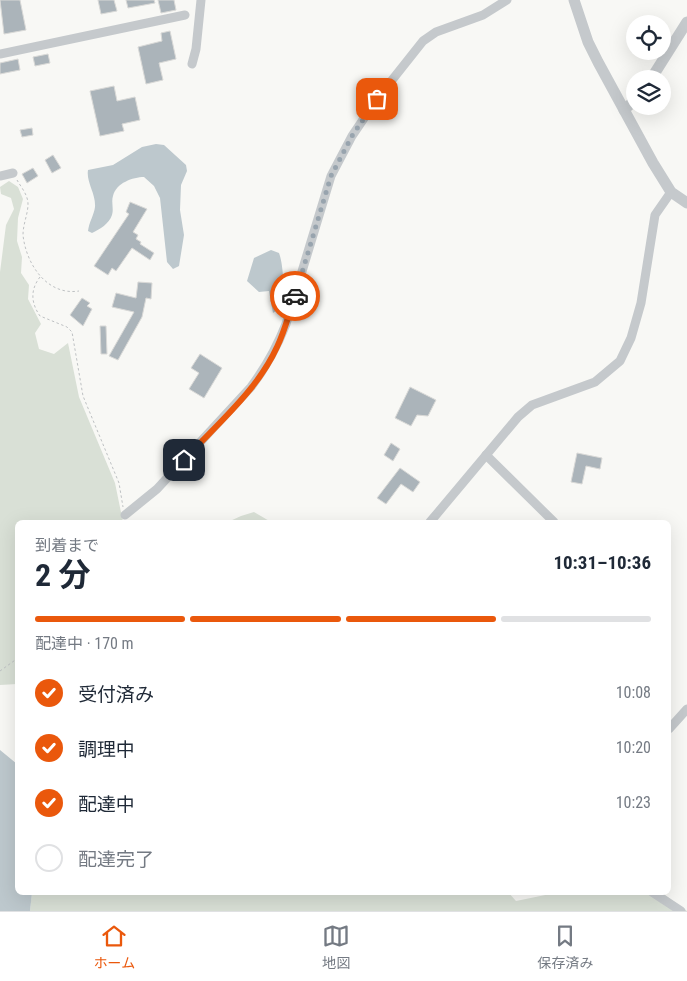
<!DOCTYPE html>
<html lang="ja">
<head>
<meta charset="utf-8">
<style>
  body { margin:0; font-family:"Roboto Condensed","Noto Sans JP",sans-serif; background:#f6f6f7; color:#1f2937; height:100vh; display:flex; flex-direction:column; font-size:19px; white-space:nowrap }
  * { box-sizing:border-box; margin:0 }
  p { font-size:16px; color:#747a83 }
  .icon { flex:none; width:28px; height:28px; fill:none; stroke:currentColor; stroke-width:2; stroke-linecap:round; stroke-linejoin:round }
  .map { position:relative; flex:1; overflow:hidden }
  .side { position:absolute; left:15px; top:520px; width:656px; height:375px; display:flex; flex-direction:column; background:#fff; border-radius:8px; box-shadow:0 5px 20px #0002 }
  .side>* { flex:none }
  .fabs { position:absolute; left:626px; top:15px; display:grid; gap:10px }
  .fabs a { display:grid; place-items:center; width:45px; height:45px; border-radius:50%; background:#fff; box-shadow:0 5px 20px #0002; font-size:25px }
  .pin { position:absolute; display:grid; place-items:center; width:42px; height:42px; color:#fff; margin:-21px; border-radius:10px; box-shadow:0 2px 8px #0006 }
  .courier { position:absolute; display:grid; place-items:center; width:50px; height:50px; margin:-25px; border:4px solid #ea580c; border-radius:50%; background:#fff; color:#222; box-shadow:0 1px 6px #0007 }
  .summary em { font-style:normal; font-weight:700 }
  .summary div { display:flex; flex-direction:column-reverse }
  .summary { display:flex; align-items:center; justify-content:space-between; height:85px; padding:0 20px }
  h1 { font-size:32px; font-weight:700; line-height:38px }
  .bar { display:grid; grid-template-columns:repeat(4,1fr); gap:8px 5px; align-content:center; height:60px; padding:0 20px }
  .bar i { height:6px; border-radius:4px; background:#e0e1e3 }
  .bar .current { background:#ea580c }
  .bar p { grid-column:span 4 }
  ol { padding:0 20px; list-style:none }
  li { display:flex; align-items:center; gap:15px; height:55px }
  li p { margin-inline-start:auto }
  li .icon { padding:5px; border-radius:50%; background:#ea580c; color:#fff; stroke-width:4 }
  li:last-child { color:#747a83 }
  li i { width:28px; height:28px; border:2px solid #e0e1e3; border-radius:50% }
  .tab-bar { display:flex; justify-content:space-around; align-items:center; height:70px; border-top:1px solid #e0e1e3; background:#fff; font-size:14px; color:#747a83 }
  .tab-bar a { display:grid; justify-items:center; gap:2px }
  .tab-bar .current { color:#ea580c }
  .map>svg:first-child { display:block }
  .green { fill:#d9e0d6 }
  .water { fill:#bdc8cd }
  .building { fill:#abb4ba; stroke:#d9d9d7 }
  .lines { fill:none; stroke-linecap:round; stroke-linejoin:round }
  .path { stroke:#bec1c3; stroke-width:1; stroke-dasharray:2.5 2.5; stroke-linecap:butt }
  .minor { stroke:#c5c9cc; stroke-width:9 }
  .tertiary { stroke:#c5c9cc; stroke-width:11 }
  .done { stroke:#98a4ae; stroke-width:5; stroke-dasharray:0 9 }
  .route { stroke:#ea580c; stroke-width:6 }
</style>
</head>
<body>
<div class="map">
<svg width="687" height="911" viewBox="0 0 687 911">
  <rect width="100%" height="100%" fill="#f8f8f5"/>
  <g class="green">
    <polygon points="9,181 18,187 23,199 18,218 17,241 22,257 21,273 29,285 28,299 41,324 35,333 39,349 54,354 68,343 79,397 115,483 123,522 18,522 17,684 0,685 0,272 6,225 14,209 11,198 1,194 0,187"/>
    <polygon points="254,512 271,522 228,522 241,516"/>
    <polygon points="32,892 508,892 516,901 555,893 661,892 687,911 30,911"/>
  </g>
  <g class="water">
    <path d="M 156,144 L 164,145 L 186,165 L 187,171 L 181,185 L 180,210 L 184,235 L 179,266 L 173,269 L 167,262 L 160,198 L 154,186 L 144,177 C 133,177 116,183 113,196 C 111,202 114,209 112,215 C 109,224 100,229 92,233 L 88,231 C 89,222 94,215 95,207 C 96,194 86,182 88,170 L 113,165 L 142,147 Z"/>
    <path d="M 271,250 L 279,253 C 284,266 287,307 273,313 L 269,291 L 259,292 L 247,281 L 254,258 Z"/>
    <polygon points="0,750 17,764 18,892 32,893 30,911 0,911"/>
  </g>
  <g class="building">
    <polygon points="0,0 20,0 26,30 4,34"/>
    <polygon points="98,0 114,0 117,11 101,14"/>
    <polygon points="126,0 154,0 155,3 128,8"/>
    <polygon points="158,0 174,0 176,10 161,13"/>
    <polygon points="170,31 176,59 159,63 163,80 146,84 138,47 162,41 161,33"/>
    <polygon points="48,54 50,63 35,66 33,57"/>
    <polygon points="18,59 20,70 0,74 0,63"/>
    <polygon points="114,86 117,101 135,97 140,120 122,124 124,131 100,136 90,91"/>
    <polygon points="32,128 33,135 22,137 20,130"/>
    <polygon points="53,155 61,168 52,173 45,160"/>
    <polygon points="33,168 38,176 27,183 22,174"/>
    <polygon points="130,202 147,209 133,232 138,235 136,239 141,242 140,244 154,253 150,260 132,248 116,271 112,268 108,275 94,266 129,214 126,212"/>
    <polygon points="138,282 152,283 151,299 146,298 142,317 118,360 109,356 134,312 112,307 116,293 136,298"/>
    <polygon points="82,298 90,303 87,306 92,309 83,326 70,315"/>
    <polygon points="100,326 106,326 107,354 101,354"/>
    <polygon points="200,354 222,368 204,398 189,389 199,373 191,368"/>
    <polygon points="410,387 436,400 428,416 417,415 411,426 395,418"/>
    <polygon points="391,443 400,449 393,461 384,455"/>
    <polygon points="577,453 602,458 600,469 586,466 582,484 571,482"/>
    <polygon points="400,468 420,482 413,492 401,484 386,504 377,498"/>
  </g>
  <g class="lines">
    <g class="path">
      <path d="M 17,180 C 21,187 28,195 28,204 C 28,214 23,224 23,235 C 26,264 47,296 79,291"/>
      <path d="M 40,277 C 30,290 31,303 40,316 L 67,327 L 72,332 L 83,396 L 119,483 L 123,507"/>
      <polyline points="0,671 18,658"/>
    </g>
    <g class="minor">
      <polyline points="0,54 185,15"/>
      <polyline points="192,64 196,49 201,0"/>
      <polyline points="0,176 13,173"/>
      <polyline points="486,455 554,522"/>
      <path d="M 125,515 L 157,489 L 251,387 C 266,367 277,347 286,324 L 331,176 L 352,136 L 377,99 L 423,41 L 436,32 L 483,15 L 507,0"/>
      <polyline points="430,522 518,417 532,405 595,382 620,361 631,338 641,303 655,215 671,192"/>
      <polyline points="669,729 687,709"/>
      <polyline points="652,892 681,911"/>
    </g>
    <g class="tertiary">
      <polyline points="574,0 588,42 598,62 653,163 671,192 687,203"/>
      <polyline points="651,79 687,22"/>
      <polyline points="624,110 635,100"/>
    </g>
  </g>
  <g class="lines">
    <polyline class="done" points="295,296 331,176 352,136 377,99"/>
    <path class="route" d="M 184,460 C 216,425 257,391 277,347 C 285,331 289,313 295,296"/>
  </g>
</svg>
<div class="fabs">
<a><svg class="icon" aria-label="locate" viewBox="0 0 24 24"><circle cx="12" cy="12" r="6"/><path d="M12 2v4M12 18v4M2 12h4M18 12h4"/></svg></a>
<a><svg class="icon" aria-label="layers" viewBox="0 0 24 24"><path d="M12 4l9 5-9 5-9-5zM3 14l9 5 9-5"/></svg></a>
</div>
<div class="pin" style="left:377px;top:99px;background:#ea580c"><svg class="icon" aria-label="bag" viewBox="0 0 24 24"><path d="M5 8h14l-1 12H6zM9 8a3 3 0 0 1 6 0"/></svg></div>
<div class="pin" style="left:184px;top:460px;background:#1f2937"><svg class="icon" aria-label="home" viewBox="0 0 24 24"><path d="M3 11l9-7 9 7M6 9v11h12V9"/></svg></div>
<div class="courier" style="left:295px;top:296px"><svg class="icon" aria-label="car" viewBox="0 0 24 24"><path d="M5 17H2v-5l4-1 3-4h7l3 4 3 1v5h-3M9 17h6M6 11h13"/><circle cx="7" cy="17" r="2"/><circle cx="17" cy="17" r="2"/></svg></div>
<section class="side">
<div class="summary"><div><h1>2 分</h1><p>到着まで</p></div><em>10:31–10:36</em></div>
<div class="bar"><i class="current"></i><i class="current"></i><i class="current"></i><i></i><p>配達中 · 170 m</p></div>
<ol>
<li><svg class="icon" aria-label="check" viewBox="0 0 24 24"><path d="M5 12l5 5 9-10"/></svg>受付済み<p>10:08</p></li>
<li><svg class="icon" aria-label="check" viewBox="0 0 24 24"><path d="M5 12l5 5 9-10"/></svg>調理中<p>10:20</p></li>
<li><svg class="icon" aria-label="check" viewBox="0 0 24 24"><path d="M5 12l5 5 9-10"/></svg>配達中<p>10:23</p></li>
<li><i></i>配達完了</li>
</ol>
</section>
</div>
<nav class="tab-bar">
<a class="current"><svg class="icon" aria-label="home" viewBox="0 0 24 24"><path d="M3 11l9-7 9 7M6 9v11h12V9"/></svg>ホーム</a>
<a><svg class="icon" aria-label="map" viewBox="0 0 24 24"><path d="M3 6l6-2 6 2 6-2v14l-6 2-6-2-6 2zM9 4v14M15 6v14"/></svg>地図</a>
<a><svg class="icon" aria-label="saved" viewBox="0 0 24 24"><path d="M7 4h10v16l-5-4-5 4z"/></svg>保存済み</a>
</nav>
</body>
</html>
